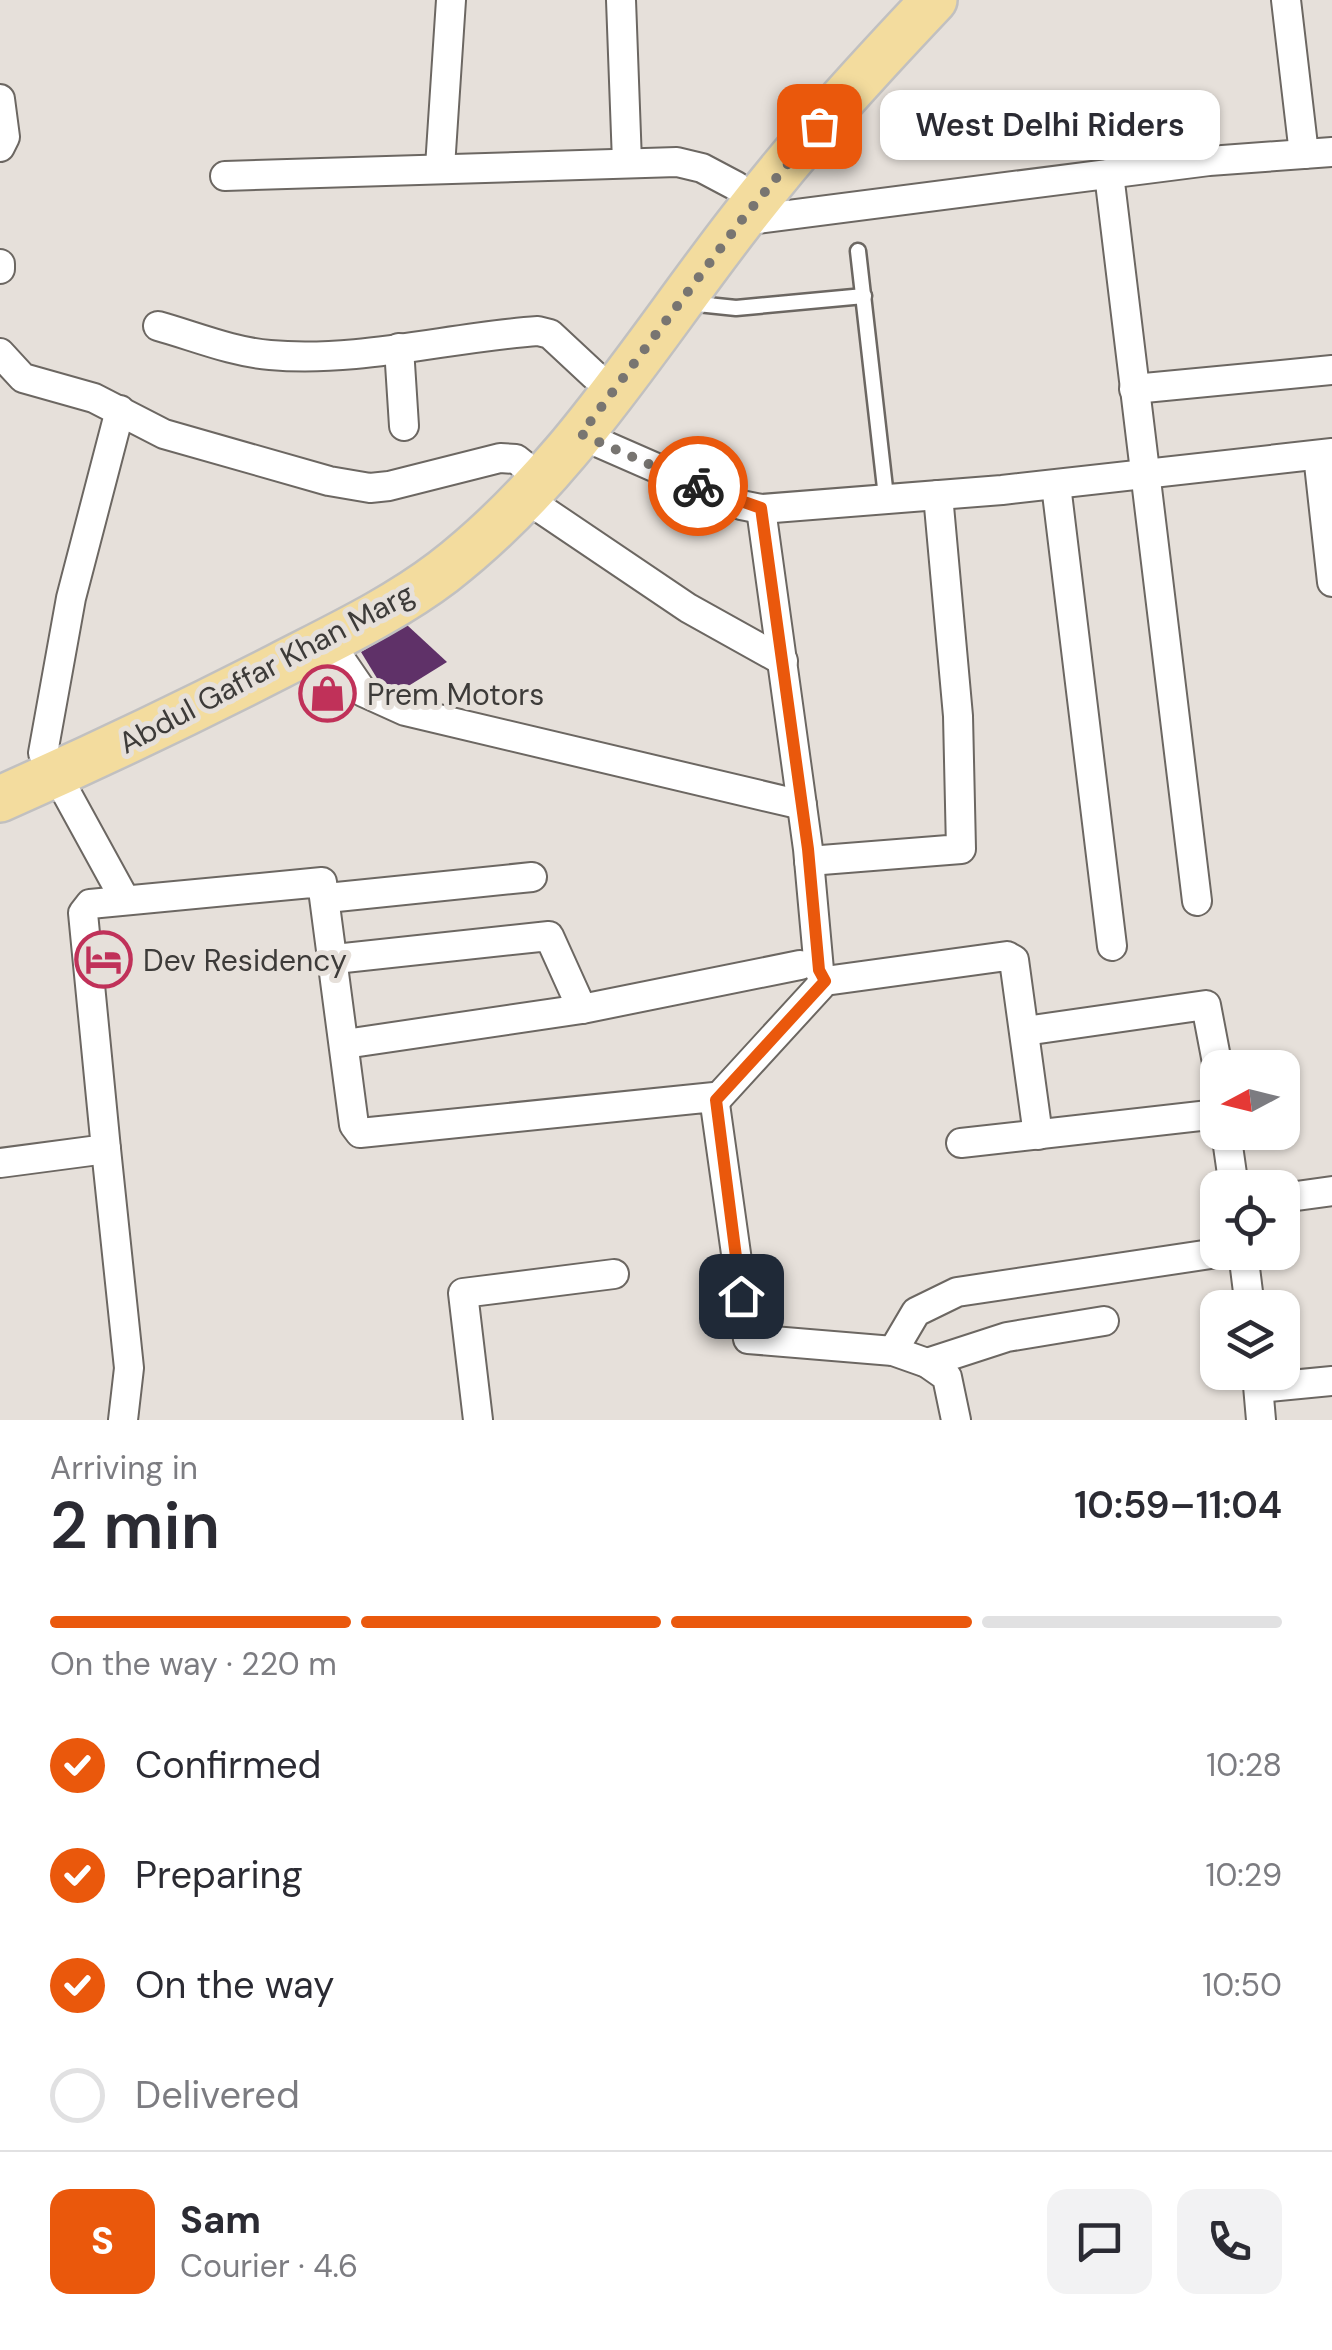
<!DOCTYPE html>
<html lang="en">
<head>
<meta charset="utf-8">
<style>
  body { margin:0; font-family:"DM Sans",sans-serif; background:#f2f2f3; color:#2b2b33; height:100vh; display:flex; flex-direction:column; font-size:38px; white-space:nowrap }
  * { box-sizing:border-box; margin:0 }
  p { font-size:32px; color:#7c7c81 }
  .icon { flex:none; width:55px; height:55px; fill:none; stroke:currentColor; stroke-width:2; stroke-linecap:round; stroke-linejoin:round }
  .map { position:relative; height:1420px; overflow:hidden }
  .drawer { display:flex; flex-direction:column; background:#fff; flex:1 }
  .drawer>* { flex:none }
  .needle { width:65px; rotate:263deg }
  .buttons { position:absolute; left:1200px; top:1050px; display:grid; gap:20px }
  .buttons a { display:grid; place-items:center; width:100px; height:100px; border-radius:20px; background:#fff; box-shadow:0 2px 8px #0004; font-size:50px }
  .pin { position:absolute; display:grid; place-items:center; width:85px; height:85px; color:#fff; margin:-42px; border-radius:20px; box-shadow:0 5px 15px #0006 }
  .courier { position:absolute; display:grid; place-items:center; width:100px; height:100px; margin:-50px; border:8px solid #ea580c; border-radius:50%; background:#fff; color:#222; box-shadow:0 2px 12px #0007 }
  .bubble { position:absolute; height:70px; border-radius:20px; background:#fff; box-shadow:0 2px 8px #0004; font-size:32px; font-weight:600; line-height:70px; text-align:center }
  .overview em { font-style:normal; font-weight:600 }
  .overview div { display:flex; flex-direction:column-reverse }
  .overview { display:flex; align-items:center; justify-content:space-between; height:170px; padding:0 50px }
  h1 { font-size:65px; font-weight:600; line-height:75px }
  .bar { display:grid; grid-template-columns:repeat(4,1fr); gap:15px 10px; align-content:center; height:120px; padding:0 50px }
  .bar i { height:12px; border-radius:8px; background:#e1e1e2 }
  .bar .current { background:#ea580c }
  .bar p { grid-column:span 4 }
  .line { display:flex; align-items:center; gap:25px; padding:0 50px; border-top:2px solid #e1e1e2 }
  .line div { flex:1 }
  .round { display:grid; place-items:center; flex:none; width:105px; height:105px; border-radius:20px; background:#f2f2f3 }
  ol { padding:0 50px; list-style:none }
  li { display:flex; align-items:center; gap:30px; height:110px }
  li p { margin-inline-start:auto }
  li .icon { padding:10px; border-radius:50%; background:#ea580c; color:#fff; stroke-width:4 }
  li:last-child { color:#7c7c81 }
  li i { width:55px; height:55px; border:5px solid #e1e1e2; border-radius:50% }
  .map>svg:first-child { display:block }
  .building { fill:#5f3168 }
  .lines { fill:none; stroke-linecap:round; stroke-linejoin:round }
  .service-casing { stroke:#6c6762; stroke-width:19 }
  .minor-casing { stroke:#6c6762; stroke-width:32 }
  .primary-casing { stroke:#c1c0c0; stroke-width:50 }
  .service { stroke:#fff; stroke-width:14 }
  .minor { stroke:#fff; stroke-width:28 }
  .primary { stroke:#f3dc9e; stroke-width:45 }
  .done { stroke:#787571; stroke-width:10; stroke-dasharray:0 18 }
  .route { stroke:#ea580c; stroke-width:12 }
  .labels { text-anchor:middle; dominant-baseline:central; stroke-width:10; stroke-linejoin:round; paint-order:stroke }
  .street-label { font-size:30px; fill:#3d3b39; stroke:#e6e0da }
  .poi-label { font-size:30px; fill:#3d3b39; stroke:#e6e0da; text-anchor:start }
</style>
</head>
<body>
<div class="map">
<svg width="1332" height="1420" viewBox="0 0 1332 1420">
  <rect width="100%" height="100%" fill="#e6e0da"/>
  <polygon class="building" points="407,625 447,662 389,698 361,652"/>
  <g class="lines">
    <defs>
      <g id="service">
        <polyline points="858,251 885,488"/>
        <polyline points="688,303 736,308 864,296"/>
      </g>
      <g id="minor">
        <polyline points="621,0 627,162"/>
        <polyline points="1286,0 1304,154"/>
        <polyline points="0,99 5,137 0,147"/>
        <polyline points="440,167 451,0"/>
        <polyline points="1109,174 1197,901"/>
        <polyline points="225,176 677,162 702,168 736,186"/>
        <polyline points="741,221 1209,161 1332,152"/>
        <polyline points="0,264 0,269"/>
        <path d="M 158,326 C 194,336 232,352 270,355 C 359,363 450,337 538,331 L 550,334 L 594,375"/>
        <polyline points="399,348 404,426"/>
        <polyline points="0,353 23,378 94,398 164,434 329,481 370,488 389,486 500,458 516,459 526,467"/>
        <polyline points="1134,389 1332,370"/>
        <polyline points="581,435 741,505 761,509 1002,490 1332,453"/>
        <polyline points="1318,455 1332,582"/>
        <polyline points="1056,485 1112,946"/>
        <polyline points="525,498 688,608 783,661"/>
        <polyline points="761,509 808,849 819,970 825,981"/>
        <polyline points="328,641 363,692 405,711 802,805"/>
        <polyline points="43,753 71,598 120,410"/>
        <polyline points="56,774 124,898"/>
        <polyline points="809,861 961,849 958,716 938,495"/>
        <polyline points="327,898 532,877"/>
        <polyline points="335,959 549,936 582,1009"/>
        <polyline points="1025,1031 1206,1005 1218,1068"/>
        <polyline points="345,1044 582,1009 800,965"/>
        <polyline points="716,1100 825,981 1007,956 1014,960 1038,1135"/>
        <polyline points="1226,1132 1234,1188"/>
        <polyline points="961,1143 1218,1114"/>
        <polyline points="106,1149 129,1368 123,1420"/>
        <polyline points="0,1163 106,1149 83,913 90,904 322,882 354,1125 360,1133 714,1097 748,1339 893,1351 927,1363 947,1377 956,1420"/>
        <polyline points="1282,1198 1332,1191"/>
        <polyline points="1243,1252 1250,1308"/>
        <polyline points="893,1351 916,1312 957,1292 1224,1252"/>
        <polyline points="927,1363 1007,1337 1104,1321"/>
        <polyline points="1257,1374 1261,1420"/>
        <polyline points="1259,1388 1332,1381"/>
        <polyline points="478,1420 463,1293 614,1274"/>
      </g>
      <path id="primary" d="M 0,799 C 95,757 187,713 279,666 C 335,637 393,610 443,572 C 566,477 646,343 740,222 C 800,144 866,72 934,0"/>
    </defs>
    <use href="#service" class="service-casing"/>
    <use href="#minor" class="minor-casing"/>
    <use href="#primary" class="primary-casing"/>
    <use href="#service" class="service"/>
    <use href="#minor" class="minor"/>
    <use href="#primary" class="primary"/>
  </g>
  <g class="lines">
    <polyline class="done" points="698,486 581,434 741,221 819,126"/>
    <polyline class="route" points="698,486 761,508 808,849 819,970 825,981 716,1100 741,1296"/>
  </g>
  <defs>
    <symbol id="shop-ring" viewBox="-11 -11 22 22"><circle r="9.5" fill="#e6e0da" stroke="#c03159" stroke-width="1.5"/><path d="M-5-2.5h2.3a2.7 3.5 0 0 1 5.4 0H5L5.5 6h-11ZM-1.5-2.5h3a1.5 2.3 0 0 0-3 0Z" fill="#c03159"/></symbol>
    <symbol id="hotel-ring" viewBox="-11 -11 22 22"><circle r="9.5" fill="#e6e0da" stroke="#c03159" stroke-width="1.5"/><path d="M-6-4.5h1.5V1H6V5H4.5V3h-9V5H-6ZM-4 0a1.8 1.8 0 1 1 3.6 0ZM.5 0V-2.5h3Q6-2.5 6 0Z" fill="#c03159"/></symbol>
  </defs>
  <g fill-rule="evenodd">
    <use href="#shop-ring" x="296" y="662" width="63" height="63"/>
    <use href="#hotel-ring" x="72" y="928" width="63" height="63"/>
  </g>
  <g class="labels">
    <g class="street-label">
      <text transform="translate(266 668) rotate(-28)">Abdul Gaffar Khan Marg</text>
    </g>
    <g class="poi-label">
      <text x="367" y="694">Prem Motors</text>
      <text x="143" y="960">Dev Residency</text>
    </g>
  </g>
</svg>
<div class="buttons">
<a><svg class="needle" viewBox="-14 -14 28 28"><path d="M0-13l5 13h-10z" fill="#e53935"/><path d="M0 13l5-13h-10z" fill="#7c7c81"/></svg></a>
<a><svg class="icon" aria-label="locate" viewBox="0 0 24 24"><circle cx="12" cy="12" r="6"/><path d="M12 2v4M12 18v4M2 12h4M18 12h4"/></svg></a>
<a><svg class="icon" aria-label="layers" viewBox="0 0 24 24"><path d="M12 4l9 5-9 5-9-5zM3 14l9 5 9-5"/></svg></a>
</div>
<div class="pin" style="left:819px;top:126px;background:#ea580c"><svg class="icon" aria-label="bag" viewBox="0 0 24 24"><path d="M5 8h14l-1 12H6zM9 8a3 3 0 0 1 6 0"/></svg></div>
<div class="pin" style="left:741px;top:1296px;background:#1f2937"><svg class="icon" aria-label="home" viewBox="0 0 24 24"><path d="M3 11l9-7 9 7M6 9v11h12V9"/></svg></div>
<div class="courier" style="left:698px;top:486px"><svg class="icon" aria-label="bike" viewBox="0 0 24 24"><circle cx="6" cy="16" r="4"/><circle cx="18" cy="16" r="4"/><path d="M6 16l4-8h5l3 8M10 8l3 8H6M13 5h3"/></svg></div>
<div class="bubble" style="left:880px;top:90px;width:340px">West Delhi Riders</div>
</div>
<section class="drawer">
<div class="overview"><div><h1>2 min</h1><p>Arriving in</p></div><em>10:59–11:04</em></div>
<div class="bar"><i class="current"></i><i class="current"></i><i class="current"></i><i></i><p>On the way · 220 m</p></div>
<ol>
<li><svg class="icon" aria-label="check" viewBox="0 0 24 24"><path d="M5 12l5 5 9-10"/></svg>Confirmed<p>10:28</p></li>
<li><svg class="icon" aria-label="check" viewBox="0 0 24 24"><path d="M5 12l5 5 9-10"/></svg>Preparing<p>10:29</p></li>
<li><svg class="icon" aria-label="check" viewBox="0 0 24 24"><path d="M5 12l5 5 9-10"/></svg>On the way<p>10:50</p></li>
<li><i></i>Delivered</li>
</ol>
<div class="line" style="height:180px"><b class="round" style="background:#ea580c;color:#fff">S</b><div><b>Sam</b><p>Courier · 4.6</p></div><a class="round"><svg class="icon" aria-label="chat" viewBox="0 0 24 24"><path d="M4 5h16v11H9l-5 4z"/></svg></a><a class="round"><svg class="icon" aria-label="phone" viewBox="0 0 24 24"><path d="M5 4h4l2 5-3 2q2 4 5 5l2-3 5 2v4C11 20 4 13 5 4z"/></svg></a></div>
</section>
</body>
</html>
